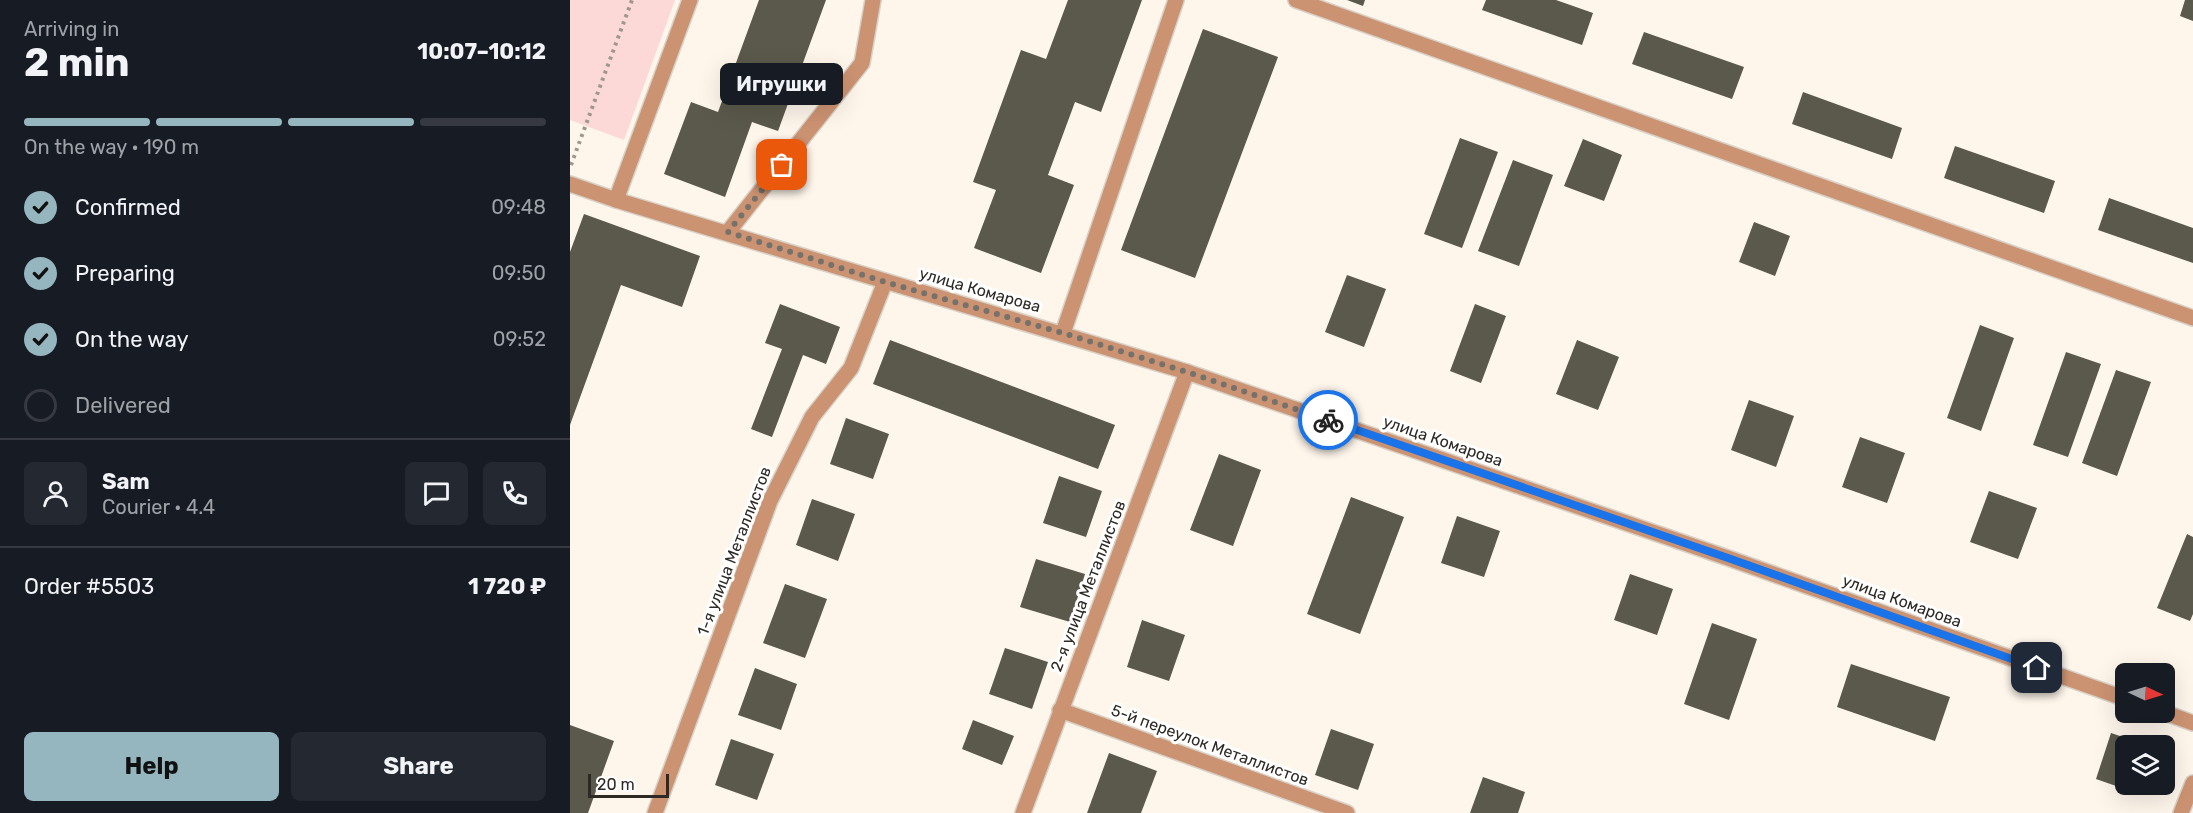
<!DOCTYPE html>
<html lang="en">
<head>
<meta charset="utf-8">
<style>
  body { margin:0; font-family:Rubik,sans-serif; background:#242831; color:#f1f3f6; height:100vh; display:flex; flex-direction:column; font-size:22px; white-space:nowrap }
  * { box-sizing:border-box; margin:0 }
  p { font-size:20px; color:#9ea1a6 }
  .icon { flex:none; width:33px; height:33px; fill:none; stroke:currentColor; stroke-width:2; stroke-linecap:round; stroke-linejoin:round }
  .map { position:relative; flex:1; overflow:hidden }
  .sheet { display:flex; flex-direction:column; background:#171b24; width:570px }
  .sheet>* { flex:none }
  .needle { width:39px; rotate:94deg }
  .buttons { position:absolute; left:1545px; top:663px; display:grid; gap:12px }
  .buttons a { display:grid; place-items:center; width:60px; height:60px; border-radius:9px; background:#171b24; box-shadow:0 6px 24px #0002; font-size:30px }
  .scale { position:absolute; left:18px; bottom:15px; width:81px; box-sizing:border-box; padding-left:6px; border:3px solid #2d2924; border-top:0; font-size:16px; line-height:21px; white-space:nowrap; color:#2d2924; -webkit-text-stroke:4px #fff; paint-order:stroke }
  .pin { position:absolute; display:grid; place-items:center; width:51px; height:51px; color:#fff; margin:-26px; border-radius:12px; box-shadow:0 3px 9px #0006 }
  .courier { position:absolute; display:grid; place-items:center; width:60px; height:60px; margin:-30px; border:4px solid #1a73e8; border-radius:50%; background:#fff; color:#222; box-shadow:0 2px 8px #0007 }
  .bubble { position:absolute; height:42px; border-radius:9px; background:#171b24; box-shadow:0 6px 24px #0002; font-size:20px; font-weight:700; line-height:42px; text-align:center }
  .headline em { font-style:normal; font-weight:700 }
  .headline div { display:flex; flex-direction:column-reverse }
  .headline { display:flex; align-items:center; justify-content:space-between; height:102px; padding:0 24px }
  h1 { font-size:39px; font-weight:700; line-height:45px }
  .bar { display:grid; grid-template-columns:repeat(4,1fr); gap:9px 6px; align-content:center; height:72px; padding:0 24px }
  .bar i { height:8px; border-radius:4px; background:#363941 }
  .bar .current { background:#95b6be }
  .bar p { grid-column:span 4 }
  .line { display:flex; align-items:center; gap:15px; padding:0 24px; border-top:2px solid #363941 }
  .line div { flex:1 }
  .round { display:grid; place-items:center; flex:none; width:63px; height:63px; border-radius:9px; background:#242831 }
  ol { padding:0 24px; list-style:none }
  li { display:flex; align-items:center; gap:18px; height:66px }
  li p { margin-inline-start:auto }
  li .icon { padding:6px; border-radius:50%; background:#95b6be; color:#111; stroke-width:4 }
  li:last-child { color:#9ea1a6 }
  li i { width:33px; height:33px; border:3px solid #363941; border-radius:50% }
  .primary-button { display:flex; gap:12px; margin-top:auto; padding:12px 24px }
  .primary-button a { flex:1; height:69px; border-radius:9px; background:#95b6be; color:#111; font-size:24px; font-weight:700; line-height:69px; text-align:center }
  .primary-button a+a { background:#242831; color:#f1f3f6 }
  main { display:flex; flex:1; min-height:0 }
  .map>svg:first-child { display:block }
  .green { fill:#fcd8d6 }
  .building { fill:#5a594b }
  .lines { fill:none; stroke-linecap:round; stroke-linejoin:round }
  .minor-casing { stroke:#d8d1c7; stroke-width:18 }
  .path { stroke:#9d978e; stroke-width:4; stroke-dasharray:3 4.5; stroke-linecap:butt }
  .minor { stroke:#cc9372; stroke-width:15 }
  .done { stroke:#76716a; stroke-width:6; stroke-dasharray:0 10.8 }
  .route { stroke:#1a73e8; stroke-width:8 }
  .labels { text-anchor:middle; dominant-baseline:central; stroke-width:6; stroke-linejoin:round; paint-order:stroke }
  .street-label { font-size:16px; fill:#2d2924; stroke:#fff }
</style>
</head>
<body>
<main>
<section class="sheet">
<div class="headline"><div><h1>2 min</h1><p>Arriving in</p></div><em>10:07–10:12</em></div>
<div class="bar"><i class="current"></i><i class="current"></i><i class="current"></i><i></i><p>On the way · 190 m</p></div>
<ol>
<li><svg class="icon" aria-label="check" viewBox="0 0 24 24"><path d="M5 12l5 5 9-10"/></svg>Confirmed<p>09:48</p></li>
<li><svg class="icon" aria-label="check" viewBox="0 0 24 24"><path d="M5 12l5 5 9-10"/></svg>Preparing<p>09:50</p></li>
<li><svg class="icon" aria-label="check" viewBox="0 0 24 24"><path d="M5 12l5 5 9-10"/></svg>On the way<p>09:52</p></li>
<li><i></i>Delivered</li>
</ol>
<div class="line" style="height:108px"><a class="round"><svg class="icon" aria-label="person" viewBox="0 0 24 24"><circle cx="12" cy="8" r="4"/><path d="M4 21q1-7 8-7t8 7"/></svg></a><div><b>Sam</b><p>Courier · 4.4</p></div><a class="round"><svg class="icon" aria-label="chat" viewBox="0 0 24 24"><path d="M4 5h16v11H9l-5 4z"/></svg></a><a class="round"><svg class="icon" aria-label="phone" viewBox="0 0 24 24"><path d="M5 4h4l2 5-3 2q2 4 5 5l2-3 5 2v4C11 20 4 13 5 4z"/></svg></a></div>
<div class="line" style="height:78px"><div>Order #5503</div><b>1 720 ₽</b></div>
<div class="primary-button"><a>Help</a><a>Share</a></div>
</section>
<div class="map">
<svg width="1623" height="813" viewBox="0 0 1623 813">
  <rect width="100%" height="100%" fill="#fef6eb"/>
  <polygon class="green" points="0,0 105,0 54,140 0,120"/>
  <g class="building">
    <polygon points="189,0 256,0 208,131 182,122 155,197 94,174 121,102 148,112"/>
    <polygon points="498,0 572,0 531,112 505,102 478,175 504,185 471,273 404,248 426,190 403,182 451,50 476,59"/>
    <polygon points="777,0 795,0 793,6"/>
    <polygon points="916,0 986,0 1023,13 1012,45 912,10"/>
    <polygon points="1615,0 1623,0 1623,21 1610,16"/>
    <polygon points="633,29 708,57 625,278 551,250"/>
    <polygon points="1074,32 1174,67 1162,99 1062,64"/>
    <polygon points="1233,92 1332,128 1322,159 1222,124"/>
    <polygon points="890,138 928,152 892,248 854,234"/>
    <polygon points="1013,139 1052,155 1034,201 994,186"/>
    <polygon points="1385,146 1485,181 1474,213 1374,178"/>
    <polygon points="943,160 983,175 949,266 908,251"/>
    <polygon points="1539,198 1623,228 1623,263 1528,230"/>
    <polygon points="14,214 130,256 112,307 51,285 0,425 0,252"/>
    <polygon points="1184,222 1220,236 1205,276 1169,262"/>
    <polygon points="777,275 816,289 794,347 755,332"/>
    <polygon points="210,304 270,327 256,364 233,355 202,437 181,429 212,349 195,343"/>
    <polygon points="905,304 936,316 911,383 880,371"/>
    <polygon points="1410,325 1444,338 1411,431 1377,418"/>
    <polygon points="320,340 545,425 528,469 303,384"/>
    <polygon points="1007,340 1049,357 1028,410 986,394"/>
    <polygon points="1496,352 1531,364 1498,457 1463,445"/>
    <polygon points="1546,370 1581,382 1547,476 1512,463"/>
    <polygon points="1179,400 1224,416 1206,467 1161,450"/>
    <polygon points="276,418 319,434 303,479 260,464"/>
    <polygon points="1290,437 1335,453 1317,503 1272,487"/>
    <polygon points="649,454 691,470 663,546 620,530"/>
    <polygon points="489,476 532,491 516,537 473,523"/>
    <polygon points="1419,491 1467,508 1448,559 1400,542"/>
    <polygon points="781,497 834,517 790,634 737,614"/>
    <polygon points="242,499 285,514 268,561 226,545"/>
    <polygon points="887,516 930,531 914,577 871,563"/>
    <polygon points="1617,534 1623,537 1623,614 1620,621 1587,608"/>
    <polygon points="466,559 515,574 500,622 450,607"/>
    <polygon points="1060,574 1103,589 1087,635 1044,620"/>
    <polygon points="215,584 257,599 235,658 193,643"/>
    <polygon points="572,620 615,635 599,681 557,667"/>
    <polygon points="1142,623 1187,639 1159,720 1114,704"/>
    <polygon points="435,648 478,662 462,709 419,694"/>
    <polygon points="1281,664 1380,697 1365,741 1267,707"/>
    <polygon points="185,668 227,684 211,730 168,715"/>
    <polygon points="403,720 444,736 432,765 392,749"/>
    <polygon points="0,725 44,741 18,813 0,813"/>
    <polygon points="761,729 804,744 788,790 745,775"/>
    <polygon points="1541,733 1577,745 1556,746 1556,784 1572,784 1569,794 1526,779"/>
    <polygon points="161,739 204,754 187,800 145,785"/>
    <polygon points="539,753 587,771 571,813 517,813"/>
    <polygon points="913,777 955,792 948,813 900,813"/>
  </g>
  <g class="lines">
    <defs>
      <g id="minor">
        <polyline points="726,0 1623,318"/>
        <polyline points="0,184 46,200 617,372 1158,558 1556,699"/>
        <polyline points="46,200 120,0"/>
        <polyline points="158,232 292,63 303,0"/>
        <polyline points="493,333 606,0"/>
        <polyline points="490,710 777,813"/>
        <polyline points="1593,712 1623,723"/>
        <polyline points="85,813 200,501 242,417 281,368 315,282"/>
        <polyline points="453,813 617,372"/>
        <polyline points="1611,813 1623,783"/>
      </g>
    </defs>
    <use href="#minor" class="minor-casing"/>
    <polyline class="path" points="1,165 62,0"/>
    <use href="#minor" class="minor"/>
  </g>
  <g class="lines">
    <polyline class="done" points="212,165 158,232 315,282 493,333 617,372 758,420"/>
    <polyline class="route" points="758,420 1158,558 1467,668"/>
  </g>
  <g class="labels">
    <g class="street-label">
      <text transform="translate(410 290) rotate(16)">улица Комарова</text>
      <text transform="translate(873 441) rotate(19)">улица Комарова</text>
      <text transform="translate(164 551) rotate(-69)">1-я улица Металлистов</text>
      <text transform="translate(518 586) rotate(-69)">2-я улица Металлистов</text>
      <text transform="translate(1332 601) rotate(20)">улица Комарова</text>
      <text transform="translate(640 745) rotate(20)">5-й переулок Металлистов</text>
    </g>
  </g>
</svg>
<div class="buttons">
<a><svg class="needle" viewBox="-14 -14 28 28"><path d="M0-13l5 13h-10z" fill="#e53935"/><path d="M0 13l5-13h-10z" fill="#9ea1a6"/></svg></a>
<a><svg class="icon" aria-label="layers" viewBox="0 0 24 24"><path d="M12 4l9 5-9 5-9-5zM3 14l9 5 9-5"/></svg></a>
</div>
<div class="scale">20 m</div>
<div class="pin" style="left:212px;top:165px;background:#ea580c"><svg class="icon" aria-label="bag" viewBox="0 0 24 24"><path d="M5 8h14l-1 12H6zM9 8a3 3 0 0 1 6 0"/></svg></div>
<div class="pin" style="left:1467px;top:668px;background:#1f2937"><svg class="icon" aria-label="home" viewBox="0 0 24 24"><path d="M3 11l9-7 9 7M6 9v11h12V9"/></svg></div>
<div class="courier" style="left:758px;top:420px"><svg class="icon" aria-label="bike" viewBox="0 0 24 24"><circle cx="6" cy="16" r="4"/><circle cx="18" cy="16" r="4"/><path d="M6 16l4-8h5l3 8M10 8l3 8H6M13 5h3"/></svg></div>
<div class="bubble" style="left:150px;top:63px;width:123px">Игрушки</div>
</div>
</main>
</body>
</html>
